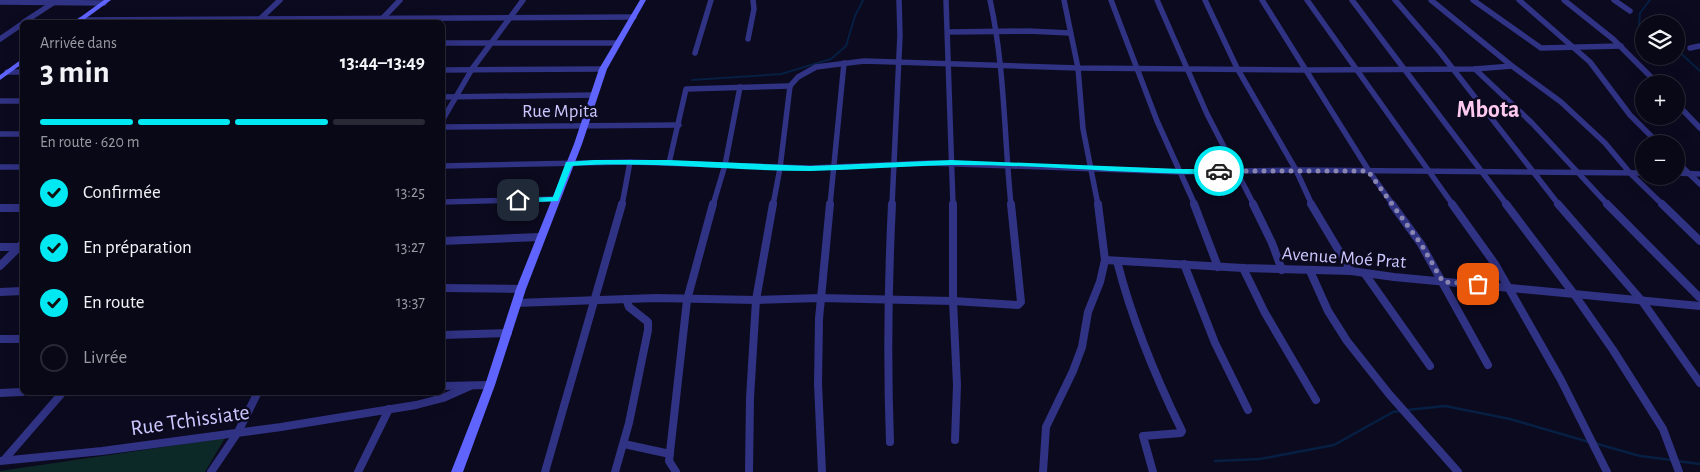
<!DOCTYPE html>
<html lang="fr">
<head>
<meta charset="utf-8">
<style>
  body { margin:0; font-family:"Alegreya Sans",sans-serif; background:#121120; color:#f1f3f6; height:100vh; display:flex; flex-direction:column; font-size:19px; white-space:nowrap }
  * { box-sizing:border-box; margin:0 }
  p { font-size:16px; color:#999aa1 }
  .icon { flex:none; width:28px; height:28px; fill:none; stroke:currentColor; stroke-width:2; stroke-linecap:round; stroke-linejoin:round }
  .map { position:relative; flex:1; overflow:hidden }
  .side { position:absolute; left:20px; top:20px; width:425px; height:375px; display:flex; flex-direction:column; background:#090817; border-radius:8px; box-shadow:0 5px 20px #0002,0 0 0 1px #292936 }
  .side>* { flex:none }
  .buttons { position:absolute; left:1635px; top:15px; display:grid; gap:10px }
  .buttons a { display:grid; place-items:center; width:50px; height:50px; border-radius:50%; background:#090817; box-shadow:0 5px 20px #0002,0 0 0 1px #292936; font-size:25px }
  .pin { position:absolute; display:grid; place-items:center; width:42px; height:42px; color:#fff; margin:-21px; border-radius:10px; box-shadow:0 2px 8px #0006 }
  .courier { position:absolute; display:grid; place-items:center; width:50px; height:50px; margin:-25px; border:4px solid #00e9f3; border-radius:50%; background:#fff; color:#222; box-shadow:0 1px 6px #0007 }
  .headline em { font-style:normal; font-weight:700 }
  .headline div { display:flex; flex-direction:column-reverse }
  .headline { display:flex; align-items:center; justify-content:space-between; height:85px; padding:0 20px }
  h1 { font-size:32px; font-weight:700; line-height:38px }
  .bar { display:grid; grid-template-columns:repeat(4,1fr); gap:8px 5px; align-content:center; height:60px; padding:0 20px }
  .bar i { height:6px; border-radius:4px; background:#292936 }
  .bar .current { background:#00e9f3 }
  .bar p { grid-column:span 4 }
  ol { padding:0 20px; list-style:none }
  li { display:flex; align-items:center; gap:15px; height:55px }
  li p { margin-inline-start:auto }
  li .icon { padding:5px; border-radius:50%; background:#00e9f3; color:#111; stroke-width:4 }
  li:last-child { color:#999aa1 }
  li i { width:28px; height:28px; border:2px solid #292936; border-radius:50% }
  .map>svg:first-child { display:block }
  .green { fill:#0c2927 }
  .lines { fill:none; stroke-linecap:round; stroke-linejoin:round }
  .stream-far1 { stroke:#061f42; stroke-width:2 }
  .stream { stroke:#061f42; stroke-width:2.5 }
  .street-far1 { stroke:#303283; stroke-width:5.5 }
  .street { stroke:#303283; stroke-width:8 }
  .secondary { fill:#5f64ff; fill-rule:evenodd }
  .route { fill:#00e9f3 }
  .done { stroke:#8886b1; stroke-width:5; stroke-dasharray:0 9 }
  .labels { text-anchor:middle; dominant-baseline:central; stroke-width:5; stroke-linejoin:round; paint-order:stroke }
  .street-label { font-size:19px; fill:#cbc8ff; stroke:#0c0a1f }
  .near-street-label { font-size:22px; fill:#cbc8ff; stroke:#0c0a1f }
  .district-label { font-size:24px; font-weight:bold; fill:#ffcaef; stroke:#0c0a1f }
</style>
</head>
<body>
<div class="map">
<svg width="1700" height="472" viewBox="0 0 1700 472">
  <rect width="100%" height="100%" fill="#0c0a1f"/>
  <polygon class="green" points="225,438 205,472 0,472 0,471"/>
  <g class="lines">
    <g class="stream-far1">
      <polyline points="1644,29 1639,26 1640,13 1650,0"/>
      <polyline points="1676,49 1700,71"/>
      <polyline points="692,80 781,74 831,59 846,46 855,16 863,0"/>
    </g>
    <g class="stream">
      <polyline points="1407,410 1445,406 1510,419 1589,442"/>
      <polyline points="1594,443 1640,456 1672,460"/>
      <polyline points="1215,461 1260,459 1334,445 1393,412 1401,411"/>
      <polyline points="1677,461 1700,464"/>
    </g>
    <g class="street-far1">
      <polyline points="946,0 953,205"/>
      <path d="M 990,0 C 1005,68 1004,136 1011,205"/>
      <polyline points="1064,0 1078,68 1083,129 1098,205"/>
      <polyline points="1111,0 1157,121 1195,205"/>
      <polyline points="1157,0 1207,114 1254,205"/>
      <polyline points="1205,0 1237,68 1296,170 1312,205"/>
      <polyline points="1262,0 1369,171 1393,205"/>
      <polyline points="1307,0 1453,205"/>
      <polyline points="1352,0 1507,205"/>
      <polyline points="1395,0 1439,51 1559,205"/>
      <polyline points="1431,0 1512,66 1561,102 1605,143 1630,173 1663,205"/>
      <polyline points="1473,0 1541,48 1621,46"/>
      <polyline points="1519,0 1590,62 1630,115 1659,144"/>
      <polyline points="1564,0 1613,39 1658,84"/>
      <polyline points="1614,0 1630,11"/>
      <polyline points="0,2 104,3"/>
      <polyline points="80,20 634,17"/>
      <polyline points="259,20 280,0"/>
      <polyline points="381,20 400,0"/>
      <polyline points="24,22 53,3"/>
      <polyline points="948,32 1028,31 1070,33"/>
      <polyline points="0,39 22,24"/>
      <polyline points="748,39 754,9 753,0"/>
      <polyline points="442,43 617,43"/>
      <polyline points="1690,48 1700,46"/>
      <polyline points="695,53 711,0"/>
      <polyline points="1475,69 1532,123 1608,205"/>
      <polyline points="442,70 603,69"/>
      <polyline points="7,72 22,72"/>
      <polyline points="442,97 595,95"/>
      <polyline points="0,101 22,101"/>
      <polyline points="1676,103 1700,128"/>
      <polyline points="442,121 472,69 523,0"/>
      <polyline points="442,127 679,125"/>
      <polyline points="0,134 22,134"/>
      <polyline points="1676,161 1700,184"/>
      <polyline points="669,163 686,89 790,86"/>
      <polyline points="442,166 630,162 810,168 930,163 1180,172 1296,170 1644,173"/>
      <polyline points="0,167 22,167"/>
      <polyline points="1676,173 1700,174"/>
      <polyline points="442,202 556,199"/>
      <polyline points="622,205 630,162"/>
      <polyline points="713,205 725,165 740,87"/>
      <polyline points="773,205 780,168 790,86 798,77 816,67 864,61 1078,68 1307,70 1475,69 1512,66"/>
      <polyline points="830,205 844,63"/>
      <polyline points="892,205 900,35 899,0"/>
    </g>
    <g class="street">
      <polyline points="953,204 953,301 957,385 955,440"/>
      <polyline points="1194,204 1218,267"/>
      <polyline points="1253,204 1272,243 1282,270"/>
      <polyline points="1311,204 1351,271"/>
      <polyline points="1392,204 1421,244 1488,365"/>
      <polyline points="1452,204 1495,264 1561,380 1607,472"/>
      <polyline points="1506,204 1574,294 1613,350 1663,429 1679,472"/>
      <polyline points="1558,204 1642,301 1700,383"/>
      <polyline points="1607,204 1700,298"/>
      <polyline points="1662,204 1700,241"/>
      <polyline points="0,208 22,208"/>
      <polyline points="442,241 540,237"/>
      <polyline points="0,247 22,247"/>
      <polyline points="1105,260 1243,268 1351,271 1394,277 1700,306"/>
      <path d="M 1117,261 C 1132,320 1155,376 1182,431 L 1181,433 L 1143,436 L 1153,472"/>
      <polyline points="1184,264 1215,343 1248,410"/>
      <polyline points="0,266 22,244"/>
      <polyline points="1243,268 1265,313 1316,400"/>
      <polyline points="1310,271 1328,311 1347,341 1389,394 1458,472"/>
      <polyline points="1365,274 1430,366"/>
      <polyline points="442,288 521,289"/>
      <polyline points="0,292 22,291"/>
      <polyline points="516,303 656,298 756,300 820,298 953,301 1018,305 1021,302 1011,204"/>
      <polyline points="442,335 508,333"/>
      <polyline points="0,339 22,339"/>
      <polyline points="442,386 490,385"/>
      <polyline points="0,393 22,392"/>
      <path d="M 890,442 C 887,362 888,284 892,204"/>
      <polyline points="624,444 670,454"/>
      <polyline points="4,460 63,392"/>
      <polyline points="0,461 102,451 281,427 416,405 443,398 470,386"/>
      <polyline points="211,472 238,432 258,392"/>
      <polyline points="358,472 389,409"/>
      <polyline points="545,472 622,204"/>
      <polyline points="615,472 629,423 648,330 648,322 629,307 626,299"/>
      <polyline points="676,472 669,461 687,300 713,204"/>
      <polyline points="749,472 750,398 756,300 773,204"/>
      <polyline points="822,472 818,384 819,319 830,204"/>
      <polyline points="1043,472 1046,427 1073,371 1082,347 1088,312 1100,282 1105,260 1098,204"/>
    </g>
    <g class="secondary">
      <polygon points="104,0 111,0 81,22 74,22 75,21"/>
      <polygon points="640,0 646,0 607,69 582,144 526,289 495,385 463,472 451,472 485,385 516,289 574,144 599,69"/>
      <polygon points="22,59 22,64 0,80 0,75"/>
    </g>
  </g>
  <path class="route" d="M 594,160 L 669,160 L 810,166 L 951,160 L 1180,169 L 1219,169 L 1223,171 L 1219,174 C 1129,175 1040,164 950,165 C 904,166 857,170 810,171 C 731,171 652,161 572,166 L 558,201 L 518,203 L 514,200 L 518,198 L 553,197 L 566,162 Z"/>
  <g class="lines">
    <polyline class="done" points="1219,171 1368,171 1421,244 1443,282 1478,284"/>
  </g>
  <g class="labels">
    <g class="street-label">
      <text x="560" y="111">Rue Mpita</text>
      <text transform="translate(1344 258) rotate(4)">Avenue Moé Prat</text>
    </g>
    <g class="near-street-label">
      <text transform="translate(190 420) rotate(-8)">Rue Tchissiate</text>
    </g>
    <g class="district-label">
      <text x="1488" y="110">Mbota</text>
    </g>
  </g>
</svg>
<div class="buttons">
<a><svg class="icon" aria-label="layers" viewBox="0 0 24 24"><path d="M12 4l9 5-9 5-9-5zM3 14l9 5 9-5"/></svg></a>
<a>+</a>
<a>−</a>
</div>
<div class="pin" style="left:1478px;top:284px;background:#ea580c"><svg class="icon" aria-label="bag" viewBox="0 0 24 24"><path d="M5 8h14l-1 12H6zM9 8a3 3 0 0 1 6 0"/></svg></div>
<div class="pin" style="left:518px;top:200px;background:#1f2937"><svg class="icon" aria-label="home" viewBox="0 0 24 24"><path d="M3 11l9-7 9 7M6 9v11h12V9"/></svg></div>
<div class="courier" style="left:1219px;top:171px"><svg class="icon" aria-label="car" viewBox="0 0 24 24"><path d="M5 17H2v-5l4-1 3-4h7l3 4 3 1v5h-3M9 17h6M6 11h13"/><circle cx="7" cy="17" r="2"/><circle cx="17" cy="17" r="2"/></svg></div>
<section class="side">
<div class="headline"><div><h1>3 min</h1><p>Arrivée dans</p></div><em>13:44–13:49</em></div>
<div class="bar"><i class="current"></i><i class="current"></i><i class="current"></i><i></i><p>En route · 620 m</p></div>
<ol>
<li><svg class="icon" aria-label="check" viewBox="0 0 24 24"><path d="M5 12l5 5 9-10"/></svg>Confirmée<p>13:25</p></li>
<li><svg class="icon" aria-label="check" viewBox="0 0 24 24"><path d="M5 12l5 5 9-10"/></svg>En préparation<p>13:27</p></li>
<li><svg class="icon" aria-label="check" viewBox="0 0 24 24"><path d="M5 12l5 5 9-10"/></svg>En route<p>13:37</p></li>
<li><i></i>Livrée</li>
</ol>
</section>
</div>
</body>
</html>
